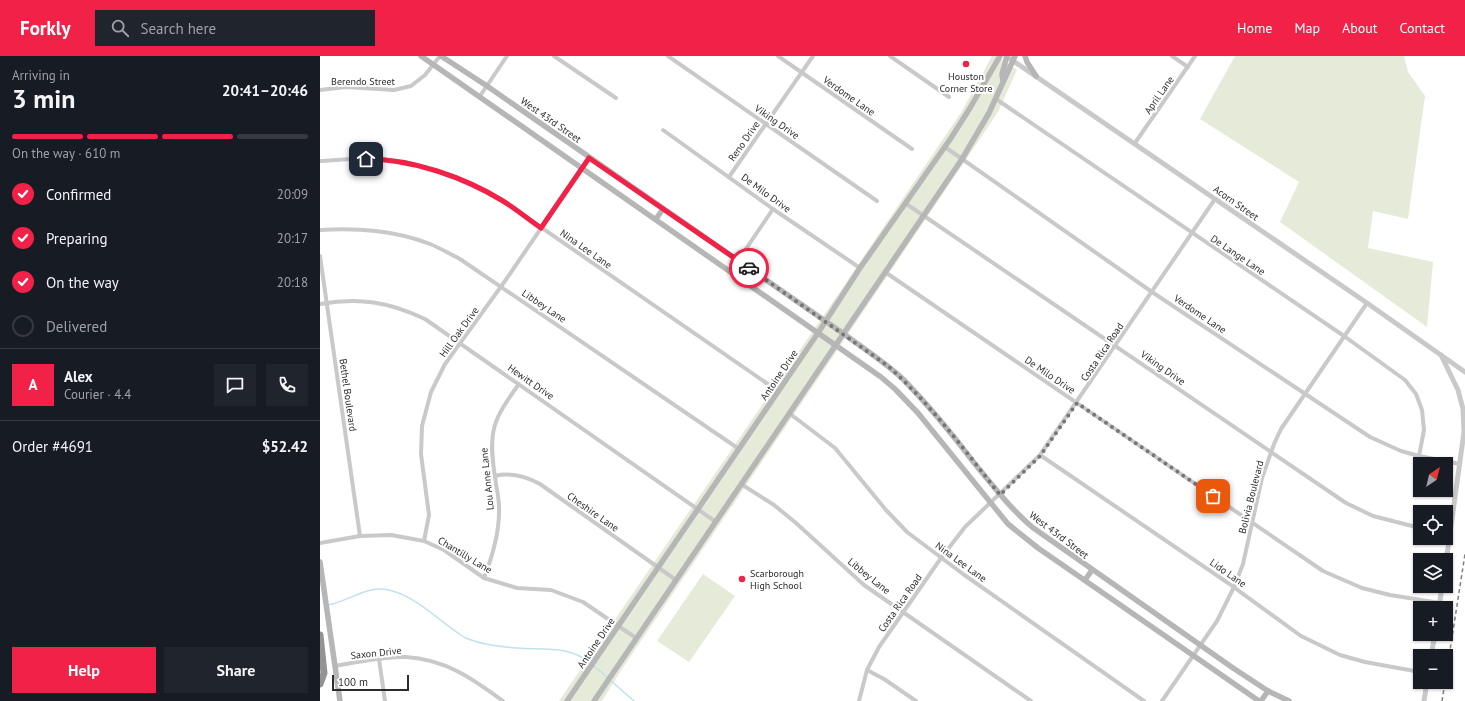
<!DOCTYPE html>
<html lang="en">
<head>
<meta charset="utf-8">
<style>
  body { margin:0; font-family:"PT Sans",sans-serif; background:#20242c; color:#f1f3f6; height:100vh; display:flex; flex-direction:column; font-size:15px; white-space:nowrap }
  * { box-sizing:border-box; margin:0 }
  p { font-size:13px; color:#9ea1a6 }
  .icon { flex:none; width:22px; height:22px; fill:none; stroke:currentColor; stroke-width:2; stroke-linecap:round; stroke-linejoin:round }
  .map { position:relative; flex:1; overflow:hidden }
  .drawer { display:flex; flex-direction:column; background:#171b24; width:320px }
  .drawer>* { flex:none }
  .needle { width:26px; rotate:35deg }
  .fabs { position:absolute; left:1093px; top:401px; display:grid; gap:8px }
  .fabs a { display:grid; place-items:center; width:40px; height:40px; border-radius:0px; background:#171b24; box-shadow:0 1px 3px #0004; font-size:20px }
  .scale { position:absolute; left:12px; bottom:10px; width:77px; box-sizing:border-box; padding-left:4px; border:2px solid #2c2c2c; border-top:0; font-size:11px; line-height:14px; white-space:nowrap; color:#2c2c2c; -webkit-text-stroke:3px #fff; paint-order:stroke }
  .pin { position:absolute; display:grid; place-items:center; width:34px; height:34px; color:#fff; margin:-17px; border-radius:8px; box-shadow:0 2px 6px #0006 }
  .courier { position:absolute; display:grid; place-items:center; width:40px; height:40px; margin:-20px; border:3px solid #f12147; border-radius:50%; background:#fff; color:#222; box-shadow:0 1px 5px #0007 }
  .overview em { font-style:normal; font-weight:600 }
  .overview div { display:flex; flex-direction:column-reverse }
  .overview { display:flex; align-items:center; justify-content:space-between; height:68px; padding:0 12px }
  h1 { font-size:26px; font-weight:600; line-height:30px }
  .bar { display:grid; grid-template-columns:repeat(4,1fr); gap:6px 4px; align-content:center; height:48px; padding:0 12px }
  .bar i { height:5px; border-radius:3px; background:#363941 }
  .bar .selected { background:#f12147 }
  .bar p { grid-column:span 4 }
  .line { display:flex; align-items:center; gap:10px; padding:0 12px; border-top:1px solid #363941 }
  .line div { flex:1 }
  .round { display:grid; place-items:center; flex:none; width:42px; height:42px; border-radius:0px; background:#20242c }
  ol { padding:0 12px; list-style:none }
  li { display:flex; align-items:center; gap:12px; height:44px }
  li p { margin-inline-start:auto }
  li .icon { padding:4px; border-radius:50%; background:#f12147; color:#fff; stroke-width:4 }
  li:last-child { color:#9ea1a6 }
  li i { width:22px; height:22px; border:2px solid #363941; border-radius:50% }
  .action { display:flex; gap:8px; margin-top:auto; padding:8px 12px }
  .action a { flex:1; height:46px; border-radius:0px; background:#f12147; color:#fff; font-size:16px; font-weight:600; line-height:46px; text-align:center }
  .action a+a { background:#20242c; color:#f1f3f6 }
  header { display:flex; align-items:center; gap:24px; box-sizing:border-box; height:56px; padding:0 20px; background:#f12147; color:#fff }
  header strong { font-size:19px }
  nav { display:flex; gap:22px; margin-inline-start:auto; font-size:14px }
  .search { width:280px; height:36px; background:#20242c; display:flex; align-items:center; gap:10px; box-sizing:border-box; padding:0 14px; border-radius:0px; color:#9ea1a6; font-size:15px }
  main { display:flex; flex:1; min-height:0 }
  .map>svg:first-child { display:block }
  .green { fill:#e5ebd8 }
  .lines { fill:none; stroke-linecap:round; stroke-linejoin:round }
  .stream { stroke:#c3e1ed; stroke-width:1.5 }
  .minor { stroke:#c9c9c9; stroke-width:4 }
  .tertiary { stroke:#c9c9c9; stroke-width:5 }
  .secondary { stroke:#b6b6b6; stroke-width:5.5 }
  .motorway { stroke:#939393; stroke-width:7 }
  .rail { stroke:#818181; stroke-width:1.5; stroke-dasharray:4 3; stroke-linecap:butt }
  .done { stroke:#767676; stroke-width:4; stroke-dasharray:0 7.2 }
  .route { stroke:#f12147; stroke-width:5 }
  .poi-dot { fill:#f12147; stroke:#fff; stroke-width:1.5 }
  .labels { text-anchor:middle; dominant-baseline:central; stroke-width:4; stroke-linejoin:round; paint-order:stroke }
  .poi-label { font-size:10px; fill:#2c2c2c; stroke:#fff }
  .street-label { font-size:10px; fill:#2c2c2c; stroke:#fff }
</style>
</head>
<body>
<header>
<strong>Forkly</strong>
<div class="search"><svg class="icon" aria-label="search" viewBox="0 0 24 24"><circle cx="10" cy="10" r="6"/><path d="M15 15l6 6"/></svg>Search here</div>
<nav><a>Home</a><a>Map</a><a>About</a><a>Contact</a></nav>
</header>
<main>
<section class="drawer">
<div class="overview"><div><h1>3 min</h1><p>Arriving in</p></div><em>20:41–20:46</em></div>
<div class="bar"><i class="selected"></i><i class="selected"></i><i class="selected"></i><i></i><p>On the way · 610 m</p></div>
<ol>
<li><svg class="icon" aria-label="check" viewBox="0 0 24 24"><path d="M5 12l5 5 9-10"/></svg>Confirmed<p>20:09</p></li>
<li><svg class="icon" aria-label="check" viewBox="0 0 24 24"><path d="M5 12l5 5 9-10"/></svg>Preparing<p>20:17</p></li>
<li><svg class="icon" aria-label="check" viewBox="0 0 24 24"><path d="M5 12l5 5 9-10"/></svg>On the way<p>20:18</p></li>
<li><i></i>Delivered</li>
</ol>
<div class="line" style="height:72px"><b class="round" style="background:#f12147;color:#fff">A</b><div><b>Alex</b><p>Courier · 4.4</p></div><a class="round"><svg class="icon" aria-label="chat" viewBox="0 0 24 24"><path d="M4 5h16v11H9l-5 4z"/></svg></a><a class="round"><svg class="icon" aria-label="phone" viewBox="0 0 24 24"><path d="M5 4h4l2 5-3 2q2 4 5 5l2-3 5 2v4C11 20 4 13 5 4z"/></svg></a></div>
<div class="line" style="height:52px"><div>Order #4691</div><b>$52.42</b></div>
<div class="action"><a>Help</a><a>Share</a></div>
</section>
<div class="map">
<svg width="1145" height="645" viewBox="0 0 1145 645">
  <rect width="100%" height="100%" fill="#fff"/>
  <g class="green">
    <polygon points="672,0 677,0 697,14 678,56 300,616 282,645 239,645 519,237 642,55"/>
    <polygon points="915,0 1084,0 1088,16 1105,40 1088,163 1053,155 1048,192 1113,206 1107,271 960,166 979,126 880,63"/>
    <polygon points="383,518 415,540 369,606 337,585"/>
  </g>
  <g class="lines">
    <g class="stream">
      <path d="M 8,549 C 29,545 47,529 69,534 C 92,539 113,559 131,572 C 136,575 141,580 146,582 C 159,588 184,591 197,592 C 223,594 249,589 270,607"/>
      <polyline points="273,609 314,645"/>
    </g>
    <g class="minor">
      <polyline points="234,0 296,42"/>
      <polyline points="348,0 557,145"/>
      <polyline points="458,0 592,93"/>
      <polyline points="570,0 629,41"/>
      <polyline points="852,0 868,11"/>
      <polyline points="0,34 26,31 74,34 91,30 105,19 120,0"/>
      <polyline points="160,40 187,0"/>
      <polyline points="676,43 1024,280 1085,324 1096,338 1102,354 1104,374 1099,400"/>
      <polyline points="343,74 453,153 540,212"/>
      <polyline points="815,87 875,0"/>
      <polyline points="625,91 832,236 1050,381 1081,395 1099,400 1140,408"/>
      <path d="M 0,105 C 18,104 37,102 55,103 C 100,104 144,124 183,145 L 458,335"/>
      <polyline points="409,121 493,0"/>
      <polyline points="585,147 1026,447 1053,460 1100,472"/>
      <path d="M 0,174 C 38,172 74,174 110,188 C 120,192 130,198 140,203 L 419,393"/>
      <polyline points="0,200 40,480"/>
      <polyline points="411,215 453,153"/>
      <polyline points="565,216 1003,515 1042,532 1070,539 1120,547"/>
      <path d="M 0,248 C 39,241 69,246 105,263 L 396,466"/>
      <polyline points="469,357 515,392 566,454 587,476 643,518 824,645"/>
      <polyline points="720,399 908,527 981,580 1020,599 1045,606 1100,616"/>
      <path d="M 175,420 C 191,416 205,420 220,428 L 356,524"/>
      <polyline points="421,428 454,449 476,467 544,529 711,645"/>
      <polyline points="104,485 109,459 101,398 102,370 111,336 125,308 185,225 269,102"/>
      <polyline points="0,487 40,480 71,479 104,485 124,494 164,522 197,532 231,534 263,546 316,582"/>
      <path d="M 164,522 C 173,499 180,476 179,451 C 179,441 176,431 175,421 C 168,376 172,365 199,328"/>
      <polyline points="59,603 65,645"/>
      <path d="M 15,610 C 38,606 63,600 86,601 C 125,603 153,623 183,645"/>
      <polyline points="547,614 564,623 596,645"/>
      <polyline points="539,645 547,614 559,591 621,502 645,471 720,399 895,143"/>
      <polyline points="842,645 897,565 914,531 923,508 942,422 954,388 961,373 1047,247"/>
    </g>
    <g class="tertiary">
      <polyline points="686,0 1047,247 1145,316"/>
      <polyline points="1121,299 1138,334 1143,353 1144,376 1126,506"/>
      <polyline points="1119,552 1122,530"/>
      <polyline points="1111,600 1115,578"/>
      <polyline points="1104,645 1107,626"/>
    </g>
    <g class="secondary">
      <polyline points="101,0 561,321 575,333 598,357 688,468 718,492 939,645"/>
      <path d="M 121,0 L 167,30 L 524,278 C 544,293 566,307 584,324 C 609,350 633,379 655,408 C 673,430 690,452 712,471 L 913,612 L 948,635 L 969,645"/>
      <polyline points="705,0 707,6 716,20"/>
      <polyline points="683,25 682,18 687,0"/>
      <polyline points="336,163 343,153"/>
      <polyline points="0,506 20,645"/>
      <polyline points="765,524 772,514"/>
      <polyline points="247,645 498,277 540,212 631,82 650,52 680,0"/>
      <polyline points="274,645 642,103 669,57 695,0"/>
      <polyline points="941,645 948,635"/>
    </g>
    <polyline class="motorway" points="0,579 4,617 0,628"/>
    <g class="rail">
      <polyline points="1126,620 1145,498"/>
      <polyline points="1122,645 1125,626"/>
    </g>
  </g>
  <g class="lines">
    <path class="done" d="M 429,212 L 568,310 C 610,348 645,394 680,439 L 720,400 L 757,347 L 893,440"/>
    <path class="route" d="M 46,103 C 92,103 144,121 183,145 C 196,153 208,163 221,172 L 269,102 L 429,212"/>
  </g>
  <g class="poi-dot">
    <circle cx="646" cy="8" r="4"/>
    <circle cx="422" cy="523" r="4"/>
  </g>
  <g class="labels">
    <g class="poi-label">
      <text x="646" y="20">Houston<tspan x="646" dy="12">Corner Store</tspan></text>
      <text x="430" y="517" text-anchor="start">Scarborough<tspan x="430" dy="12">High School</tspan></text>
    </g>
    <g class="street-label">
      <text x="43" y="25">Berendo Street</text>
      <text transform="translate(839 39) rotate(-55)">April Lane</text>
      <text transform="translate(529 40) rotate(35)">Verdome Lane</text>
      <text transform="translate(231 64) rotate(35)">West 43rd Street</text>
      <text transform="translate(457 66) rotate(35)">Viking Drive</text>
      <text transform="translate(424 85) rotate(-55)">Reno Drive</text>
      <text transform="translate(446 137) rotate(36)">De Milo Drive</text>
      <text transform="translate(916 147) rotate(35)">Acorn Street</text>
      <text transform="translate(266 193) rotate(35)">Nina Lee Lane</text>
      <text transform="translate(918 199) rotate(34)">De Lange Lane</text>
      <text transform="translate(224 250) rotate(34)">Libbey Lane</text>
      <text transform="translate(880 258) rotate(34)">Verdome Lane</text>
      <text transform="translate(139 276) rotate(-54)">Hill Oak Drive</text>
      <text transform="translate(782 296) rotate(-56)">Costa Rica Road</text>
      <text transform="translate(843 312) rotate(35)">Viking Drive</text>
      <text transform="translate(459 319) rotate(-56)">Antoine Drive</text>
      <text transform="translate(730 319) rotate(34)">De Milo Drive</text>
      <text transform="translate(211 326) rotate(35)">Hewitt Drive</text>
      <text transform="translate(28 339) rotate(82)">Bethel Boulevard</text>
      <text transform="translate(167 423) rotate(-96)">Lou Anne Lane</text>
      <text transform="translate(931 441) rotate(-76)">Bolivia Boulevard</text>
      <text transform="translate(273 456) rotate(35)">Cheshire Lane</text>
      <text transform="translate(739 479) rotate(37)">West 43rd Street</text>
      <text transform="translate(145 499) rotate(31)">Chantilly Lane</text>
      <text transform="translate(641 506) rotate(36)">Nina Lee Lane</text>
      <text transform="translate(908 517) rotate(35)">Lido Lane</text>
      <text transform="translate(549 520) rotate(39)">Libbey Lane</text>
      <text transform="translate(580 547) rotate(-55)">Costa Rica Road</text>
      <text transform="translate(276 587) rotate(-56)">Antoine Drive</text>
      <text transform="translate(56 597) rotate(-6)">Saxon Drive</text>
    </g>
  </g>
</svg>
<div class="fabs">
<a><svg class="needle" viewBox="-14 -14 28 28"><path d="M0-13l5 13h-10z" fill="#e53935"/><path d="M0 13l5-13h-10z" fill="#9ea1a6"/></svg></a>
<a><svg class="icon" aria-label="locate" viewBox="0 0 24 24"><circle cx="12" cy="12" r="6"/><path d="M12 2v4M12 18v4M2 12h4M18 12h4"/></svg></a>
<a><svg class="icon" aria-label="layers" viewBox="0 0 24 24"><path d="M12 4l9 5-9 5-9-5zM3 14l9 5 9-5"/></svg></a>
<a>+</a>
<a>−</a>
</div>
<div class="scale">100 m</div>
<div class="pin" style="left:893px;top:440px;background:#ea580c"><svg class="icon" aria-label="bag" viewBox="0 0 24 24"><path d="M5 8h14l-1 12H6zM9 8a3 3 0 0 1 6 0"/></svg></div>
<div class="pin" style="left:46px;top:103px;background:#1f2937"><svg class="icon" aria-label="home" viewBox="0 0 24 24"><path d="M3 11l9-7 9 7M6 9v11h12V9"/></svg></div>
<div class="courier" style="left:429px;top:212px"><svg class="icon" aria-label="car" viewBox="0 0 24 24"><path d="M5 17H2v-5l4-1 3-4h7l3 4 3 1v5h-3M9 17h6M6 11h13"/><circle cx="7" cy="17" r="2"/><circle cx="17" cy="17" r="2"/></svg></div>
</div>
</main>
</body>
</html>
